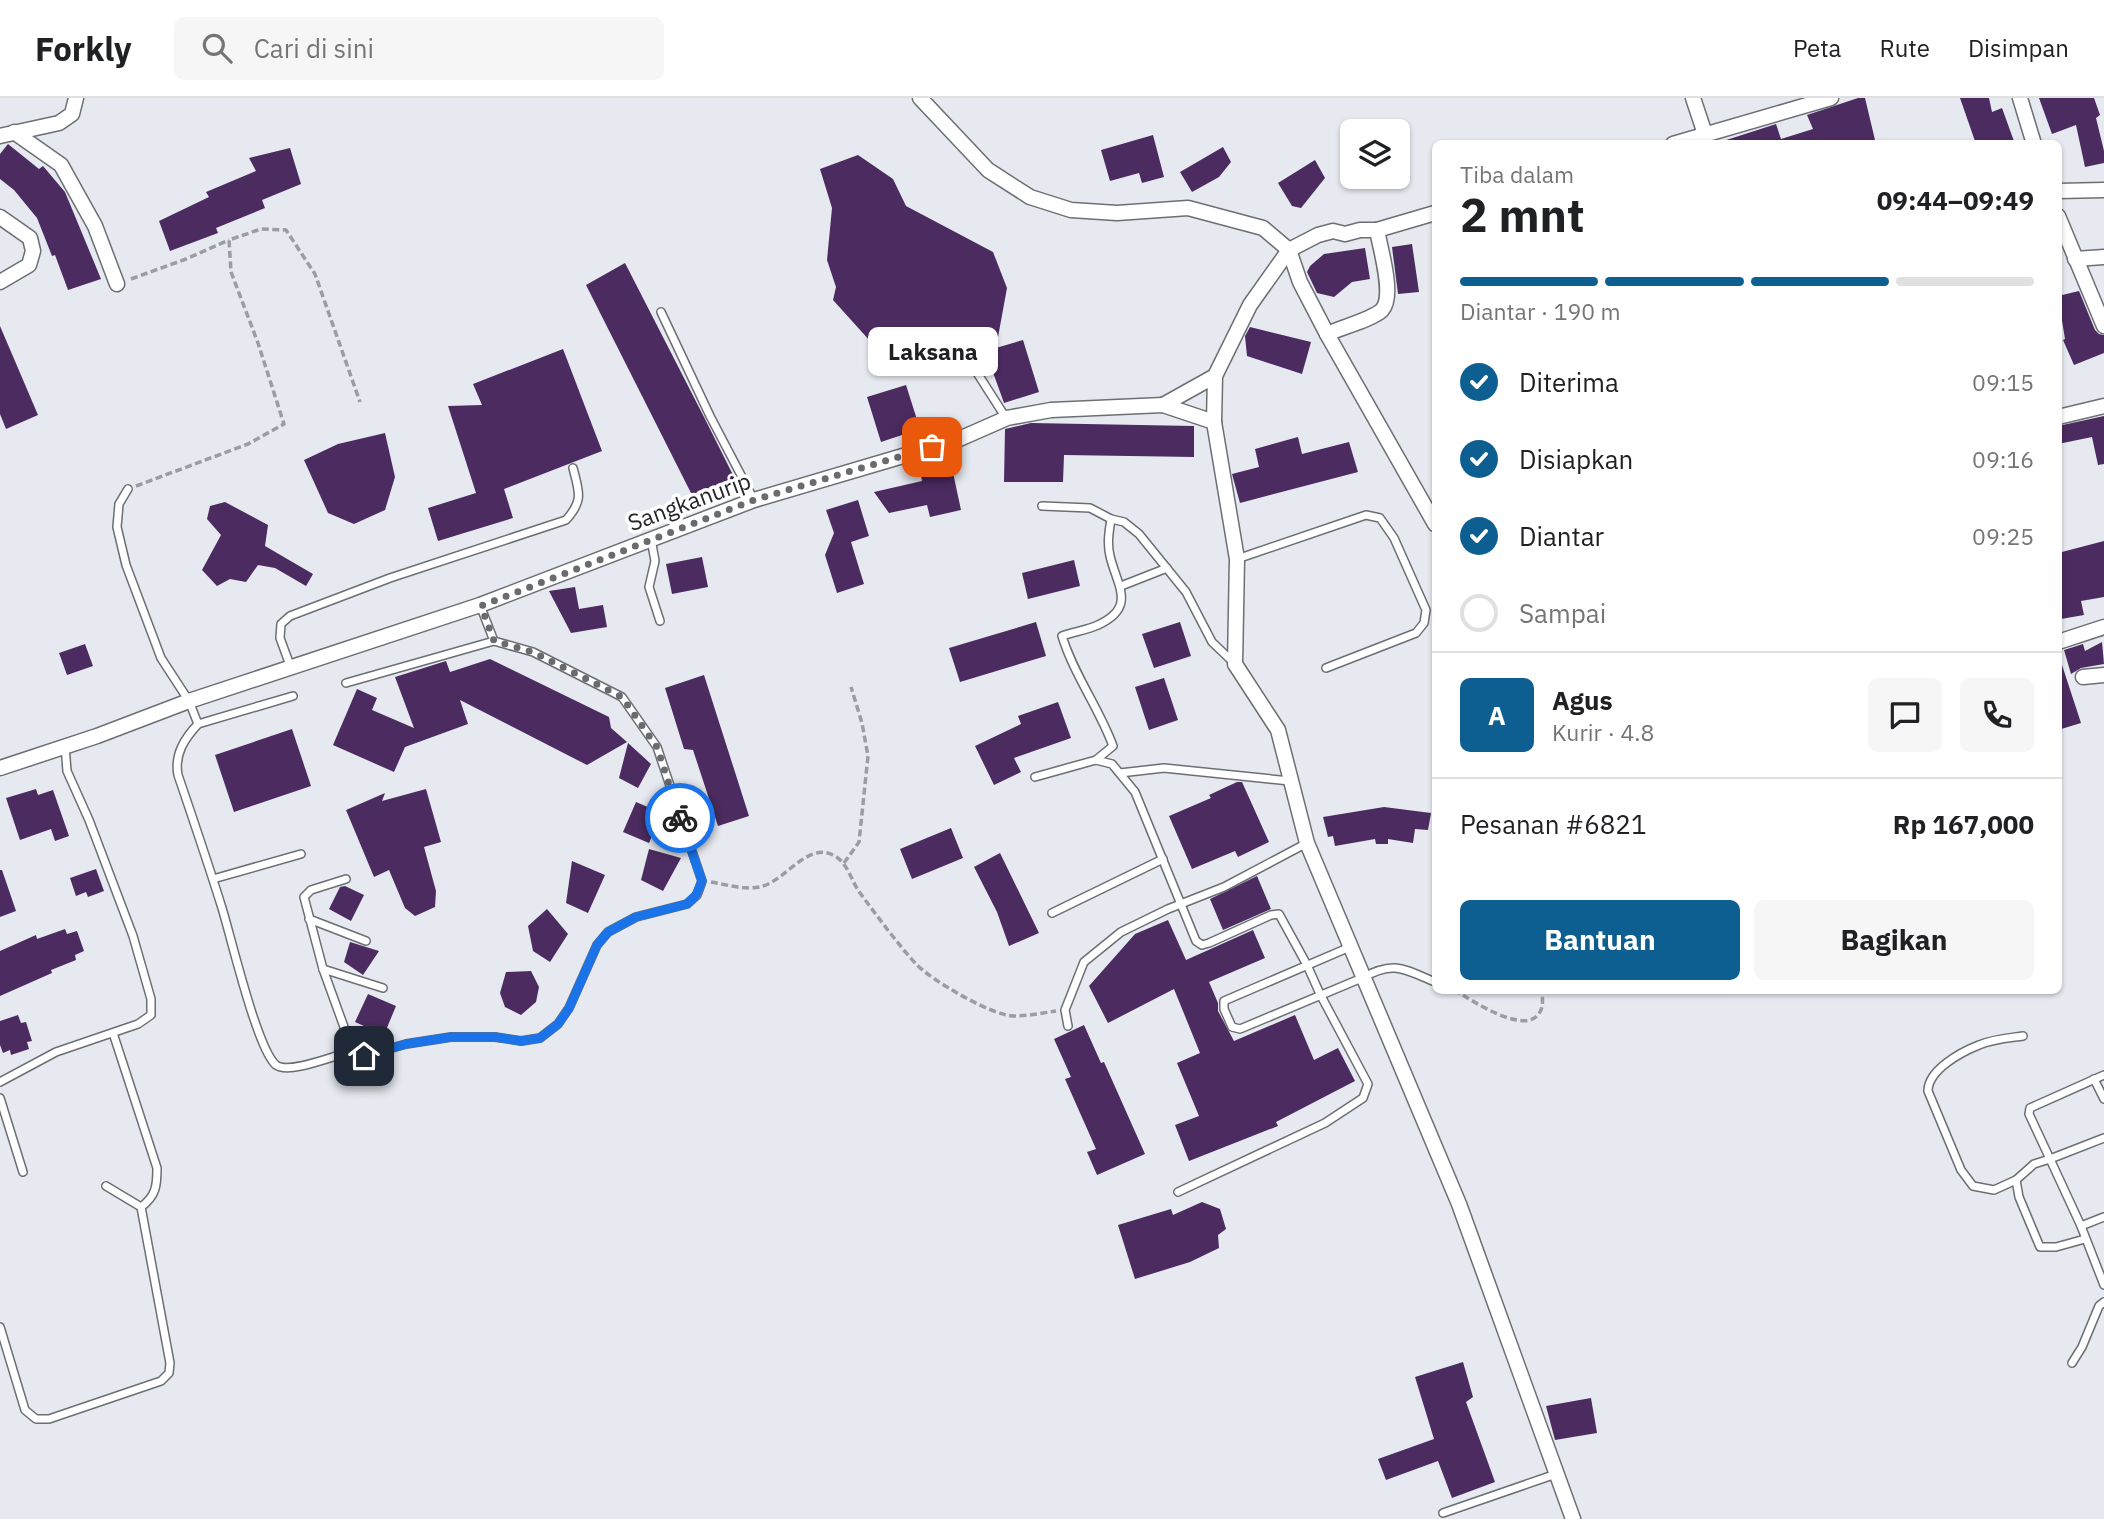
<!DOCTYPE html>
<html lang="id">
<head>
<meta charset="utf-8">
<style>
  body { margin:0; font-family:"IBM Plex Sans",sans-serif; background:#f6f6f6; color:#202124; height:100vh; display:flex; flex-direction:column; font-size:26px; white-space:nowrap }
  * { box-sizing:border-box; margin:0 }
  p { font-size:23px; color:#757577 }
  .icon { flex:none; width:38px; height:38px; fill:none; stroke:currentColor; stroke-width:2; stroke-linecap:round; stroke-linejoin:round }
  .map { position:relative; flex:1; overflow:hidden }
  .details { position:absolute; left:1432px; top:42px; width:630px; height:854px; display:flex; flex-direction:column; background:#fff; border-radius:10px; box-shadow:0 2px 5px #0004 }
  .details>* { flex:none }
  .controls { position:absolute; left:1340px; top:21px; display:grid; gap:14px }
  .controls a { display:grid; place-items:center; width:70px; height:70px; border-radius:10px; background:#fff; box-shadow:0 2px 5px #0004; font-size:35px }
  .pin { position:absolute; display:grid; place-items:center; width:60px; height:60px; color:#fff; margin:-30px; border-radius:14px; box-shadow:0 4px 10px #0006 }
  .courier { position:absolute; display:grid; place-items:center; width:70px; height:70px; margin:-35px; border:5px solid #1a73e8; border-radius:50%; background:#fff; color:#222; box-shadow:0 2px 9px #0007 }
  .bubble { position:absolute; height:49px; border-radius:10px; background:#fff; box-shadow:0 2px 5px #0004; font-size:23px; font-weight:700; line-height:49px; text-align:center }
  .head em { font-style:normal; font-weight:700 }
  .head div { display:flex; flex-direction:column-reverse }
  .head { display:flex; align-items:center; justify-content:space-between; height:119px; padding:0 28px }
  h1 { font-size:46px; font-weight:700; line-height:52px }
  .bar { display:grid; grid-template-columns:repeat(4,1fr); gap:10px 7px; align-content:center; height:84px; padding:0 28px }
  .bar i { height:9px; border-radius:5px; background:#e0e0e0 }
  .bar .on { background:#0e5f91 }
  .bar p { grid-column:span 4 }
  .line { display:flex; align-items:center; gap:18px; padding:0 28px; border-top:2px solid #e0e0e0 }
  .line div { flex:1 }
  .round { display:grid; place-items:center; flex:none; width:74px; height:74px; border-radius:10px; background:#f6f6f6 }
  ol { padding:0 28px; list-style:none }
  li { display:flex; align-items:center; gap:21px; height:77px }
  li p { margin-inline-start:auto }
  li .icon { padding:7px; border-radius:50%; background:#0e5f91; color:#fff; stroke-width:4 }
  li:last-child { color:#757577 }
  li i { width:38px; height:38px; border:4px solid #e0e0e0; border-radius:50% }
  .button { display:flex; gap:14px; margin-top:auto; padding:14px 28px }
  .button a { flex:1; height:80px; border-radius:10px; background:#0e5f91; color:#fff; font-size:28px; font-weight:700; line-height:80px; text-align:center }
  .button a+a { background:#f6f6f6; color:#202124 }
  header { display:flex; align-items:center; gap:42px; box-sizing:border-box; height:98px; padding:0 35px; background:#fff; border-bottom:2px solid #e0e0e0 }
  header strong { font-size:33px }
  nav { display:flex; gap:38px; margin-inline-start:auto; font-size:24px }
  .search { width:490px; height:63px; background:#f6f6f6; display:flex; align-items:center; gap:18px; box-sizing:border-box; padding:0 24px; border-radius:10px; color:#757577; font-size:26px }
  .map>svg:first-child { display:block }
  .building { fill:#4c2b60 }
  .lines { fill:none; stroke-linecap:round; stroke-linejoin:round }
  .service-casing { stroke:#6b6f74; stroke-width:10 }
  .minor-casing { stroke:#6b6f74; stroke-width:17 }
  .path { stroke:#9a9da2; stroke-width:3.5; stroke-dasharray:7 3.5; stroke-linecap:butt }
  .service { stroke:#fff; stroke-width:7 }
  .minor { stroke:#fff; stroke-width:14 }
  .done { stroke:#696b6f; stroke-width:7; stroke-dasharray:0 12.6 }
  .route { stroke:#1a73e8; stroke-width:9 }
  .labels { text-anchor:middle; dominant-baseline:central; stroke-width:7; stroke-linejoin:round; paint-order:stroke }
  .street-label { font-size:23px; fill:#252629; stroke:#fff }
</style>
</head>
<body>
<header>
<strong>Forkly</strong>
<div class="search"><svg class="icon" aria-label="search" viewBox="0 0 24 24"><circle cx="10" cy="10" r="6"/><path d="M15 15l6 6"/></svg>Cari di sini</div>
<nav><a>Peta</a><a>Rute</a><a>Disimpan</a></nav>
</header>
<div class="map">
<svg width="2104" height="1421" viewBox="0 0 2104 1421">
  <rect width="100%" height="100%" fill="#e6eaf0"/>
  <g class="building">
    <polygon points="1858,0 1865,0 1875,42 1861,46 1714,46 1776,26 1781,41 1813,31 1807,17"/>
    <polygon points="1960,0 1989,0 1992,14 2002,10 2015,46 1976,46"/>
    <polygon points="2039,0 2094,0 2100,17 2096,20 2104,53 2104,65 2085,69 2076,27 2052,36"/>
    <polygon points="1153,37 1164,79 1142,85 1139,75 1110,83 1101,52"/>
    <polygon points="8,46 39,71 43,68 65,94 101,181 68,192 55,157 52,158 37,120 14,92 0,81 0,56"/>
    <polygon points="1223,49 1231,64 1219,79 1192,94 1180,74"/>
    <polygon points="290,50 301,86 262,102 265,110 216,130 218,135 170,153 159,123 209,99 206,94 256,73 249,60"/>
    <polygon points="858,57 893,81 906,108 993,154 1007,190 996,250 1023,242 1039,294 1004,305 981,241 952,257 943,249 940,252 934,252 931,255 932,261 923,272 889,264 833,202 836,189 827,162 832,110 820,71"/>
    <polygon points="1315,62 1325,80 1301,110 1292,108 1278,85"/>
    <polygon points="1412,146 1419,194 1398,196 1392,149"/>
    <polygon points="1365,150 1370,181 1352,184 1334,199 1317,195 1307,174 1310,168 1324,156"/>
    <polygon points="625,165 705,321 736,383 692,397 586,187"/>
    <polygon points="2079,193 2095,232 2099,236 2104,237 2104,255 2074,267 2063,242 2065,241 2058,198"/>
    <polygon points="0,228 38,317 6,331 0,316"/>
    <polygon points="1250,229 1311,244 1302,276 1247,258 1245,238"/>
    <polygon points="563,251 602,353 504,391 513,420 438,443 428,410 476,395 448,308 482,307 473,286"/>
    <polygon points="906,287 920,331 881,344 867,299"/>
    <polygon points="2104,318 2104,366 2098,367 2092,339 2058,346 2058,328"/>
    <polygon points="1031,325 1194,328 1194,359 1064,357 1063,384 1004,384 1005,331"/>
    <polygon points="385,335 395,379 385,412 354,426 328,415 304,362 338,346"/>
    <polygon points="1298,339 1302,356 1349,344 1358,374 1240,405 1232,376 1259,369 1255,351"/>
    <polygon points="952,370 961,412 930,419 927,407 889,415 874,394 922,383 921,378"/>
    <polygon points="858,402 869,438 851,444 864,486 837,495 825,457 834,435 826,412"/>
    <polygon points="225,404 268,427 265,448 313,476 306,488 275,470 258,467 246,484 230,481 217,488 202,472 221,437 207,421 210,408"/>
    <polygon points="2104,443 2104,499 2081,503 2084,517 2061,521 2058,503 2058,455"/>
    <polygon points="702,459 708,489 672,496 666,466"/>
    <polygon points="1074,462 1080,488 1028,501 1022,475"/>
    <polygon points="575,489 579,511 603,507 607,529 571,535 549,493"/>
    <polygon points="1036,524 1046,558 960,584 949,550"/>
    <polygon points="1180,524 1191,558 1154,570 1142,536"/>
    <polygon points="2102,544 2104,566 2081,570 2071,576 2064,552 2083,546 2085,553"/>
    <polygon points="85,546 93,568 67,577 59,555"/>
    <polygon points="490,561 609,619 611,630 627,644 587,667 460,602 468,626 405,649 394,674 333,647 357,591 377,600 372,612 414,630 395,579 446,563 450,574"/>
    <polygon points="2058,564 2061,564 2081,625 2058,632"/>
    <polygon points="704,577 749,718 718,728 693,652 684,651 665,590"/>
    <polygon points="1164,580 1178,622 1149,632 1135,589"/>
    <polygon points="1058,604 1071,640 1014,660 1021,674 994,687 975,648 1021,626 1018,618"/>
    <polygon points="292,631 311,688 234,714 215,657"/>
    <polygon points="628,645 651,666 638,690 619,680"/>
    <polygon points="1237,684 1242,684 1269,744 1238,759 1235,753 1192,771 1169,718 1211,700 1209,697"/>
    <polygon points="36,691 38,697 53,692 69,738 55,743 51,731 20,742 6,700"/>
    <polygon points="426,691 441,744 424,749 436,793 435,809 415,818 405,810 389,772 374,779 346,712 385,695 382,703"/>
    <polygon points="636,704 662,715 649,745 623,734"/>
    <polygon points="1384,709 1431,715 1428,732 1415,731 1413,745 1388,741 1388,746 1376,746 1375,741 1335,748 1333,738 1328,739 1323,719"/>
    <polygon points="951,730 963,760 912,781 900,751"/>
    <polygon points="649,751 681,760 663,793 641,782"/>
    <polygon points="1000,755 1039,835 1009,848 997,814 974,769"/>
    <polygon points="572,763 605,777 588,815 566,805"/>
    <polygon points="96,771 104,793 88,799 86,794 76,798 70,780"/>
    <polygon points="0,772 2,772 16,813 0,819"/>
    <polygon points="1257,778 1271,811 1223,832 1210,801"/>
    <polygon points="345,788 364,797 351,823 329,811 340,789"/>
    <polygon points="547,811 568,836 550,864 533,853 528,828"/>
    <polygon points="1168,822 1186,862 1253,832 1265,860 1209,884 1218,905 1218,913 1234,943 1295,917 1314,962 1338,950 1355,983 1276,1024 1278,1028 1189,1063 1175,1027 1199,1018 1177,965 1200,955 1174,891 1108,925 1089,888 1135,836"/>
    <polygon points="65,831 67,836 77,833 84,853 75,857 76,862 51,872 52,875 0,898 0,853 36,837 37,841"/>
    <polygon points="350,844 379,853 363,877 344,864"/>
    <polygon points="531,873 539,889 536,904 521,917 505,909 500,895 506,874"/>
    <polygon points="368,896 396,908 384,937 355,924"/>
    <polygon points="18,917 21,925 26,924 32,943 27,944 29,951 11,957 10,952 3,955 0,947 0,923"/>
    <polygon points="1084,927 1101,965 1104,964 1145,1056 1097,1077 1087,1054 1096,1051 1065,981 1071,979 1054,941"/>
    <polygon points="1202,1104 1220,1111 1226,1131 1218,1137 1219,1150 1190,1164 1135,1181 1118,1127 1171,1111 1173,1117"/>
    <polygon points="1463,1264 1473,1299 1466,1304 1495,1384 1452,1400 1438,1363 1386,1382 1378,1361 1434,1341 1415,1279"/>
    <polygon points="1591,1300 1597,1335 1555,1342 1546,1308"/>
  </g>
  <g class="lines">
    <defs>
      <g id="service">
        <polyline points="661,214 710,318 754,402"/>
        <polyline points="937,257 964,268 974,270 1006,320"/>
        <path d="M 128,391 L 119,406 L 117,429 L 126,467 L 161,560 L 189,603 L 198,626 C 185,640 174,656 178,677 C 193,721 208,765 222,810 C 231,839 257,951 276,967 C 288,976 328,960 343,956"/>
        <polyline points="1042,408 1090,410 1111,421 1124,424 1139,436 1186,494 1212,544 1234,565"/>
        <polyline points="651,441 655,463 649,489 660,523"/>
        <polyline points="1237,461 1366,417 1380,420 1394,440 1426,512 1424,525 1416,535 1326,570"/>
        <polyline points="1121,488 1167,470"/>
        <polyline points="480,507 494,543"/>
        <path d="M 291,570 L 280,540 L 281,526 L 290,518 L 390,480 L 566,422 C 584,402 579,394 573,370"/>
        <polyline points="346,585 494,543 533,554 622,599 657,649 702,783 697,797 687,806 636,819 608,834 597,847 569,910 558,926 540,940 521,943 495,939 451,939 406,946 364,958 357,957 352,951 323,871 304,799 311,792 346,781"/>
        <polyline points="198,626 293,598"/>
        <polyline points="1096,662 1112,666 1135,694 1196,843 1202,847 1209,845 1271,817 1279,816 1307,867 1320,896 1368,986 1363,1000 1325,1025 1178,1094"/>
        <polyline points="1120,675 1164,670 1290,683"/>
        <path d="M 1035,679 L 1096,662 L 1113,648 C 1099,610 1074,577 1062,538 C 1073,534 1087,532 1098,527 C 1137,509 1117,488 1110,458 C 1107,445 1109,434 1111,421"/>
        <polyline points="213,781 301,756"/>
        <polyline points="1052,815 1163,761"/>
        <polyline points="309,821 366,843"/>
        <path d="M 1350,849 L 1224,903 L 1224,911 L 1232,929 L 1240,931 L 1362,880 C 1394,862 1404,871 1435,884"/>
        <polyline points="323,871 383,890"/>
        <polyline points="1068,928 1065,912 1084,864 1121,834 1168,811 1224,789 1307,745"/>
        <path d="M 113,935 L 157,1070 C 157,1088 156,1098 141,1109"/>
        <path d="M 2023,938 C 2009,940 1993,941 1979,947 C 1961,954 1928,972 1928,993 L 1961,1072 L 1973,1088 L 1994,1092 L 2016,1082 L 2034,1066 L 2050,1061 L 2029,1016 L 2030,1010 L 2104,977"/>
        <polyline points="2094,981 2104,1001"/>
        <polyline points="0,984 56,954 138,926 151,917 151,901 133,838 89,722 67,673 65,648"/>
        <polyline points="0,1000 23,1074"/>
        <polyline points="2104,1040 2050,1061 2081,1128 2104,1187"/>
        <polyline points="2016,1082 2019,1099 2040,1149 2056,1149 2085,1141"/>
        <polyline points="2081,1128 2104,1119"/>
        <polyline points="0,1229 25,1312 36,1321 49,1321 161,1283 169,1275 170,1265 141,1109 106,1088"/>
        <polyline points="2072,1265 2082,1249 2099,1208 2104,1204"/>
        <polyline points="1443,1415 1556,1376"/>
      </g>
      <g id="minor">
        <polyline points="920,0 988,72 1030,99 1071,112 1117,115 1188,110 1263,130 1289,152 1300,184 1327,236 1435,426"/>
        <polyline points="1693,0 1705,36"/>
        <polyline points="2020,0 2034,46"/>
        <polyline points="14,34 61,67 95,128 117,186"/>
        <polyline points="0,38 59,25 72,16 76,0"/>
        <polyline points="1673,46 1831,0"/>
        <polyline points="2058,93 2104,92"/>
        <polyline points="1435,115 1377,132 1360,132 1345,136 1333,133 1318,137 1289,152 1250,207 1215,278 1214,324 1237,461 1235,566 1278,632 1307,745 1459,1106 1573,1421"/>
        <polyline points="2058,118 2104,228"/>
        <polyline points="0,119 30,140 33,153 29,167 0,184"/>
        <polyline points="2075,161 2104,159"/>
        <path d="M 1327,236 C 1340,230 1373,221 1382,212 C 1395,198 1380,150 1377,132"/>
        <polyline points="1163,307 1215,278"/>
        <polyline points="2058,319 2104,308"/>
        <polyline points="2058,544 2104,529"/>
        <polyline points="2083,579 2104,577"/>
        <polyline points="0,670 97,638 189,603 480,507 754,402 957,342 1007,320 1051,312 1163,307 1214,324"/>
      </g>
    </defs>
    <use href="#service" class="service-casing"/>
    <use href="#minor" class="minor-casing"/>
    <g class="path">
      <polyline points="131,181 186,161 229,142"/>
      <polyline points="136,388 248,346 284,326 258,245 231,174 229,142 261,131 286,132 315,176 360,304"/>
      <polyline points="844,765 859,744 868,658 862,625 851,589"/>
      <path d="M 711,784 C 728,787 747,793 763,788 C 785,782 808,744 833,757 C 848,764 851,783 860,795 C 878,819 896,844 916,866 C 931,882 992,918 1014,918 C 1028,918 1042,915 1056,913"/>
      <path d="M 1454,892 C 1472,902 1532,944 1542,909 C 1543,904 1542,898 1543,892"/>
    </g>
    <use href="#service" class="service"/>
    <use href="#minor" class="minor"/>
  </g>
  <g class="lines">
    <polyline class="done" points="680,720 657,649 622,599 533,554 494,543 481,508 754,402 932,349"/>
    <polyline class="route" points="364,958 406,946 451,939 495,939 521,943 540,940 558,926 569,910 597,847 608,834 636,819 687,806 696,797 702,783 680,720"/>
  </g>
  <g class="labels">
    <g class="street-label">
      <text transform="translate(689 403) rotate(-20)">Sangkanurip</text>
    </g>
  </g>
</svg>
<div class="controls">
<a><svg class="icon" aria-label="layers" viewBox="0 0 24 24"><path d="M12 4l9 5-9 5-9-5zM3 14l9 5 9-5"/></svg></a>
</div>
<div class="pin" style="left:932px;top:349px;background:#ea580c"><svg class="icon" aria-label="bag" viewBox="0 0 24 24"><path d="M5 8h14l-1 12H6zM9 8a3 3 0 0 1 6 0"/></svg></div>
<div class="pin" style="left:364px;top:958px;background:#1f2937"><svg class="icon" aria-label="home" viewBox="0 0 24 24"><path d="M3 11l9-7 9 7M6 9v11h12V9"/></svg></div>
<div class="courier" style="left:680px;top:720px"><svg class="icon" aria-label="bike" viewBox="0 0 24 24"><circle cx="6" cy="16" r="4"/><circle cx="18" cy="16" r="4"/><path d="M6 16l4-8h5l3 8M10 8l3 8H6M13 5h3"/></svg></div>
<div class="bubble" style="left:868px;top:229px;width:130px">Laksana</div>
<section class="details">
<div class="head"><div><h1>2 mnt</h1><p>Tiba dalam</p></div><em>09:44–09:49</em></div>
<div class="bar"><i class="on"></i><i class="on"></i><i class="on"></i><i></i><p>Diantar · 190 m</p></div>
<ol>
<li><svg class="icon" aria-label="check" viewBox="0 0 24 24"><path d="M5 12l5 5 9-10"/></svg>Diterima<p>09:15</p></li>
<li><svg class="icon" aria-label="check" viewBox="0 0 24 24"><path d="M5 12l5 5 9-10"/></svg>Disiapkan<p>09:16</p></li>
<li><svg class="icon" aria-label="check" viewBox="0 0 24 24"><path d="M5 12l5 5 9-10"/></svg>Diantar<p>09:25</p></li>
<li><i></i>Sampai</li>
</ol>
<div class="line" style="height:126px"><b class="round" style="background:#0e5f91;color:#fff">A</b><div><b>Agus</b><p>Kurir · 4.8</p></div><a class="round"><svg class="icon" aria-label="chat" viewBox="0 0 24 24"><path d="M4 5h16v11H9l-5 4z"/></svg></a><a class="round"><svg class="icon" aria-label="phone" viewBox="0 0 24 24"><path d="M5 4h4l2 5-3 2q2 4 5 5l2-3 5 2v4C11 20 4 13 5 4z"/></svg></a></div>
<div class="line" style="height:91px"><div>Pesanan #6821</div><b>Rp 167,000</b></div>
<div class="button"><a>Bantuan</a><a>Bagikan</a></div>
</section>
</div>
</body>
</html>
